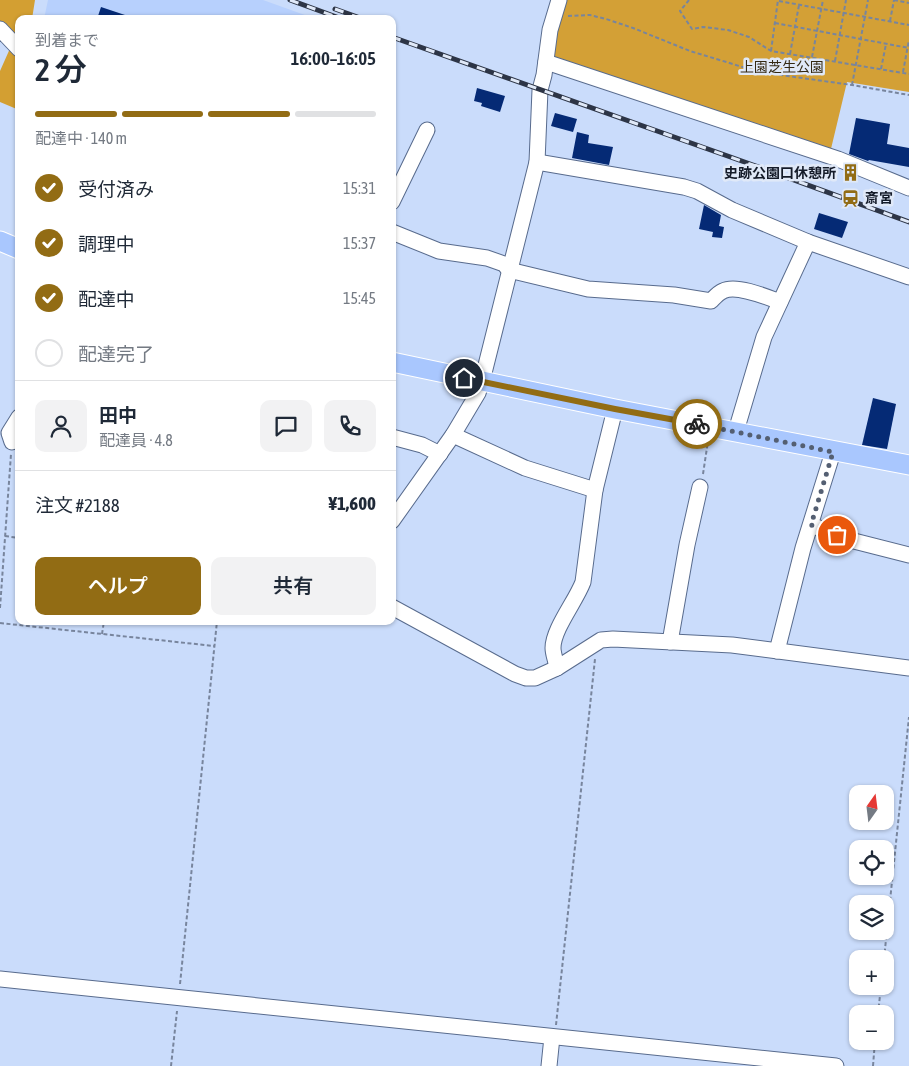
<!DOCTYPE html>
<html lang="ja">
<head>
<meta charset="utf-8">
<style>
  body { margin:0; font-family:"Asap Condensed","Noto Sans JP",sans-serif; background:#f2f2f3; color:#1f2937; height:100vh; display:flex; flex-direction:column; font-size:19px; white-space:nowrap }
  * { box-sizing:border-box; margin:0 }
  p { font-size:16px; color:#747a83 }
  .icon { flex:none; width:28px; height:28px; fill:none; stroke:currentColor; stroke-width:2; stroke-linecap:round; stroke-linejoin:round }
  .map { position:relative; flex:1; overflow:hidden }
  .sheet { position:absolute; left:15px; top:15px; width:381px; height:610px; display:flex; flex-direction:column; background:#fff; border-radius:10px; box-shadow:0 1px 4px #0004 }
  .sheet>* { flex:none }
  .needle { width:32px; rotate:14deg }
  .buttons { position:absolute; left:849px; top:785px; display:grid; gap:10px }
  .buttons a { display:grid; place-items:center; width:45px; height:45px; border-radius:10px; background:#fff; box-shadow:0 1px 4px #0004; font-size:25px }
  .pin { position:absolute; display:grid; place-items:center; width:42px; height:42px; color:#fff; margin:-21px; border:2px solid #fff; border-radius:50%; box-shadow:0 1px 5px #0007 }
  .courier { position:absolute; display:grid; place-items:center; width:50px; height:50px; margin:-25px; border:4px solid #926c14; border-radius:50%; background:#fff; color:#222; box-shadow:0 1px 6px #0007 }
  .overview em { font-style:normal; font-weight:600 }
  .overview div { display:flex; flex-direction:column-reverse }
  .overview { display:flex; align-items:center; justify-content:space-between; height:85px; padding:0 20px }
  h1 { font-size:32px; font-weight:600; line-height:38px }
  .bar { display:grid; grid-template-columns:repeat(4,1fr); gap:8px 5px; align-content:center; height:60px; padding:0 20px }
  .bar i { height:6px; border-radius:4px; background:#e0e1e3 }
  .bar .active { background:#926c14 }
  .bar p { grid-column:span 4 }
  .line { display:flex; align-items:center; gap:12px; padding:0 20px; border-top:1px solid #e0e1e3 }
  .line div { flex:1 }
  .round { display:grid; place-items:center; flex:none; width:52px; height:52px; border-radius:10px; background:#f2f2f3 }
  ol { padding:0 20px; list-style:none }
  li { display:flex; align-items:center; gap:15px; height:55px }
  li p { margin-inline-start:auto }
  li .icon { padding:5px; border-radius:50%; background:#926c14; color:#fff; stroke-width:4 }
  li:last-child { color:#747a83 }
  li i { width:28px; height:28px; border:2px solid #e0e1e3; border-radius:50% }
  .cta { display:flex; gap:10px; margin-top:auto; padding:10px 20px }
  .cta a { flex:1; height:58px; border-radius:10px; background:#926c14; color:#fff; font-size:20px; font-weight:600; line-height:58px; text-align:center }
  .cta a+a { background:#f2f2f3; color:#1f2937 }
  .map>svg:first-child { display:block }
  .built { fill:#b7d0fd }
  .green { fill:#d3a036 }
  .forest { fill:#d39f32 }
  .building { fill:#052a75 }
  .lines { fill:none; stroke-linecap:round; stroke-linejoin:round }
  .minor-casing { stroke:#586b8d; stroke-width:17 }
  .major-casing { stroke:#fff; stroke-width:21 }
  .path { stroke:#78859d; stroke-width:2; stroke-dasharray:4 2.5; stroke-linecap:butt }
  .minor { stroke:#fff; stroke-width:15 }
  .major { stroke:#a9c7fe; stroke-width:19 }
  .rail-casing { stroke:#2d3546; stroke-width:5 }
  .rail { stroke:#e0e9f8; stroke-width:3; stroke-dasharray:9; stroke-linecap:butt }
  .done { stroke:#545f72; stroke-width:5; stroke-dasharray:0 9 }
  .route { stroke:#926c14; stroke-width:6 }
  .labels { text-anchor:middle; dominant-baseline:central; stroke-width:5; stroke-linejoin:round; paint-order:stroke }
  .park-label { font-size:14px; fill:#342912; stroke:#e0e9f8 }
  .poi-label { font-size:14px; font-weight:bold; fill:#141b29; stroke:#e0e9f8; text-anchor:end }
</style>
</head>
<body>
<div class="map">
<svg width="909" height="1066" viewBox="0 0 909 1066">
  <rect width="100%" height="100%" fill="#cadcfb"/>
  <polygon class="built" points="48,0 263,0 316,19 44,19"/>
  <polygon class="green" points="563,0 909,0 909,92 847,82 830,153 551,58"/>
  <polygon class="forest" points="0,0 35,0 32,19 19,19 19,110 0,102 0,71 16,35 0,21"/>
  <g class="building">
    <polygon points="101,7 131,17 131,19 97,19"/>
    <polygon points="477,88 505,96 500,112 481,106 482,103 474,101"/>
    <polygon points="555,113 577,119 573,132 551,126"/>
    <polygon points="856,118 890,124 887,144 909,148 909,167 869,160 868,161 849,154"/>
    <polygon points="577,132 589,135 588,143 613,147 609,165 572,158"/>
    <polygon points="704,205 721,215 719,226 724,227 722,238 712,237 713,232 699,229"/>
    <polygon points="819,213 848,222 842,238 814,229"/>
    <polygon points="873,398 896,404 887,449 862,445"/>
  </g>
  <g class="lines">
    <defs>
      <g id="minor">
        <polyline points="0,29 19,49"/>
        <polyline points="546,62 838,159 909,188"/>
        <polyline points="537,162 684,187 697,191 732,210 808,242 909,277"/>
        <polyline points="392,202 427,130"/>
        <path d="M 392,232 L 439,251 L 487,258 L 504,264 L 509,270 L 588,289 L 674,295 L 711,301 C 714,298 718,293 723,291 C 736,284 767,297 780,302"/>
        <polyline points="736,431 764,337 808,242"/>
        <polyline points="453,435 525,468 595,490"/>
        <polyline points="392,437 422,445 440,454"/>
        <polyline points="12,442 9,433 19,417"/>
        <polyline points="392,521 453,435 478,393 482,381 537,162 540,90 544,75 550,30 559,0"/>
        <polyline points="811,525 850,540 909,555"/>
        <polyline points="392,607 515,674 526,678 535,678 557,668 601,640 613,639 732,645 909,668"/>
        <polyline points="670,642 687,545 700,487"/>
        <polyline points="777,651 803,548 833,452"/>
        <path d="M 557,668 C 556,661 553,654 553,648 C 553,629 576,601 583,582 L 595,490 L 615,409"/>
        <polyline points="0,979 836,1066"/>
        <polyline points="549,1066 552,1037"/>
      </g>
      <g id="major">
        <polyline points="0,241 19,249"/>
        <polyline points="392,362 615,409 909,465"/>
      </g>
    </defs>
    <use href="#minor" class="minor-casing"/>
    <use href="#major" class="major-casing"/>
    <g class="path">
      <polyline points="689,0 680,11 692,29 703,27 728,30 749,37 771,51 909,74"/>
      <polyline points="894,0 909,3"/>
      <polyline points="779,1 909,25"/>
      <polyline points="568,16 590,15 606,19 633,28 690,51 759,72 852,85 909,95"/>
      <polyline points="890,21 894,0"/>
      <polyline points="775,23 909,48"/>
      <polyline points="771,51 778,0"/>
      <polyline points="790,54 799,5"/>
      <polyline points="812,57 823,0"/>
      <polyline points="835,61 846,0"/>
      <polyline points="881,69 886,44"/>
      <polyline points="903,72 909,40"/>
      <polyline points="852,85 868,0"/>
      <polyline points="703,474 708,441"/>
      <polyline points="5,536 19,538"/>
      <polyline points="0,608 11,454"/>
      <polyline points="0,623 214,646"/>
      <polyline points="102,634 104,621"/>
      <polyline points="884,959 909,717"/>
      <polyline points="180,984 217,621"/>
      <polyline points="878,1014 881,986"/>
      <polyline points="556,1025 595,659"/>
      <polyline points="171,1066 177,1011"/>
      <polyline points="873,1066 875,1041"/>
    </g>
    <use href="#minor" class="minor"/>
    <use href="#major" class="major"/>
    <defs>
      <g id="rail">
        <polyline points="290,0 342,19"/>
        <polyline points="335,9 363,19"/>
        <polyline points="392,37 753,165 909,222"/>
      </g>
    </defs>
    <use href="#rail" class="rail-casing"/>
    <use href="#rail" class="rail"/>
  </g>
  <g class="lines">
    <polyline class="done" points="697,424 833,452 811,525 837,535"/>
    <polyline class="route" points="464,378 615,409 697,424"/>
  </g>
  <defs>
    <symbol id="building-bare" viewBox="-9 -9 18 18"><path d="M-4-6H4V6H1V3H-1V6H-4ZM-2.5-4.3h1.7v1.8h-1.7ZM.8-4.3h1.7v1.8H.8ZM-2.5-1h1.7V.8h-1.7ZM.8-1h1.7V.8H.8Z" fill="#926c14" stroke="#e0e9f8" stroke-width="2.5" paint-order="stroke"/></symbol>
    <symbol id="station-bare" viewBox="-9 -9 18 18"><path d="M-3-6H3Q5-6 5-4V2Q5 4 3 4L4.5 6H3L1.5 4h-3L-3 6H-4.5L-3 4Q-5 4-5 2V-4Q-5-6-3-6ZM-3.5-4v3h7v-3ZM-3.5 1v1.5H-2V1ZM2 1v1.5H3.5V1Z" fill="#926c14" stroke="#e0e9f8" stroke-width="2.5" paint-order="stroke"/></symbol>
  </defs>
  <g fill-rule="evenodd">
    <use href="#building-bare" x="838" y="160" width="25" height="25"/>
    <use href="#station-bare" x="838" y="186" width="25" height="25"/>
  </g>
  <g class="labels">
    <g class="park-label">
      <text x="782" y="67">上園芝生公園</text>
    </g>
    <g class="poi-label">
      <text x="836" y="173">史跡公園口休憩所</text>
      <text x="865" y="198" text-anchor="start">斎宮</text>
    </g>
  </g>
</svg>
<div class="buttons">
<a><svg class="needle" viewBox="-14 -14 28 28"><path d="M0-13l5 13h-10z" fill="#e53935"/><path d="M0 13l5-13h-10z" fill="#747a83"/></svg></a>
<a><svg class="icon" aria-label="locate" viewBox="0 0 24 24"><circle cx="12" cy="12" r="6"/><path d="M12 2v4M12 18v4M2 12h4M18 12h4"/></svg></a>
<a><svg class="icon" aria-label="layers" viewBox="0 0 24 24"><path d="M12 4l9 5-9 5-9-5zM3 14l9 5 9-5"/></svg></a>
<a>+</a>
<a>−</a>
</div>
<div class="pin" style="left:837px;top:535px;background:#ea580c"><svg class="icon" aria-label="bag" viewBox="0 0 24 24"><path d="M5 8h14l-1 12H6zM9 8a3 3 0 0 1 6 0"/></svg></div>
<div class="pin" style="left:464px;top:378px;background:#1f2937"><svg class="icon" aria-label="home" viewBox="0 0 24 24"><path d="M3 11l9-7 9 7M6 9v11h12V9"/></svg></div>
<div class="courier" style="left:697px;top:424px"><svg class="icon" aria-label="bike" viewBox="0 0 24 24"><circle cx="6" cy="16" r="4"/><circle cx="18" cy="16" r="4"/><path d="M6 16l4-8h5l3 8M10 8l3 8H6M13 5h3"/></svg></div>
<section class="sheet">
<div class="overview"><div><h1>2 分</h1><p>到着まで</p></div><em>16:00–16:05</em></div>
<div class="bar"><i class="active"></i><i class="active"></i><i class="active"></i><i></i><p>配達中 · 140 m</p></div>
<ol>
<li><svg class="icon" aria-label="check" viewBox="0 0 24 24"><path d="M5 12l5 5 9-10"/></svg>受付済み<p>15:31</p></li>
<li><svg class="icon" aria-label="check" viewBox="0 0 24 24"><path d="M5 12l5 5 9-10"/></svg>調理中<p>15:37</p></li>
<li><svg class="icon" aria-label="check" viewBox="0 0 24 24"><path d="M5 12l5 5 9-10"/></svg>配達中<p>15:45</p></li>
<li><i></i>配達完了</li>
</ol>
<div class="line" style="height:90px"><a class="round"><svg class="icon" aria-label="person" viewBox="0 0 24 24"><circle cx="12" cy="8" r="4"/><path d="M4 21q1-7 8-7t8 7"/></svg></a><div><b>田中</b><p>配達員 · 4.8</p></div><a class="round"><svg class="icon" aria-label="chat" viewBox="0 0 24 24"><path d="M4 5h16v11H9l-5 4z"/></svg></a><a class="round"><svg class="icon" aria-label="phone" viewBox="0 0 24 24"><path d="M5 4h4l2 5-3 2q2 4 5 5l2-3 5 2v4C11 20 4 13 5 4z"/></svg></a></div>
<div class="line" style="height:65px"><div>注文 #2188</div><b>¥1,600</b></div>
<div class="cta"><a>ヘルプ</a><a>共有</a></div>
</section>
</div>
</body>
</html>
